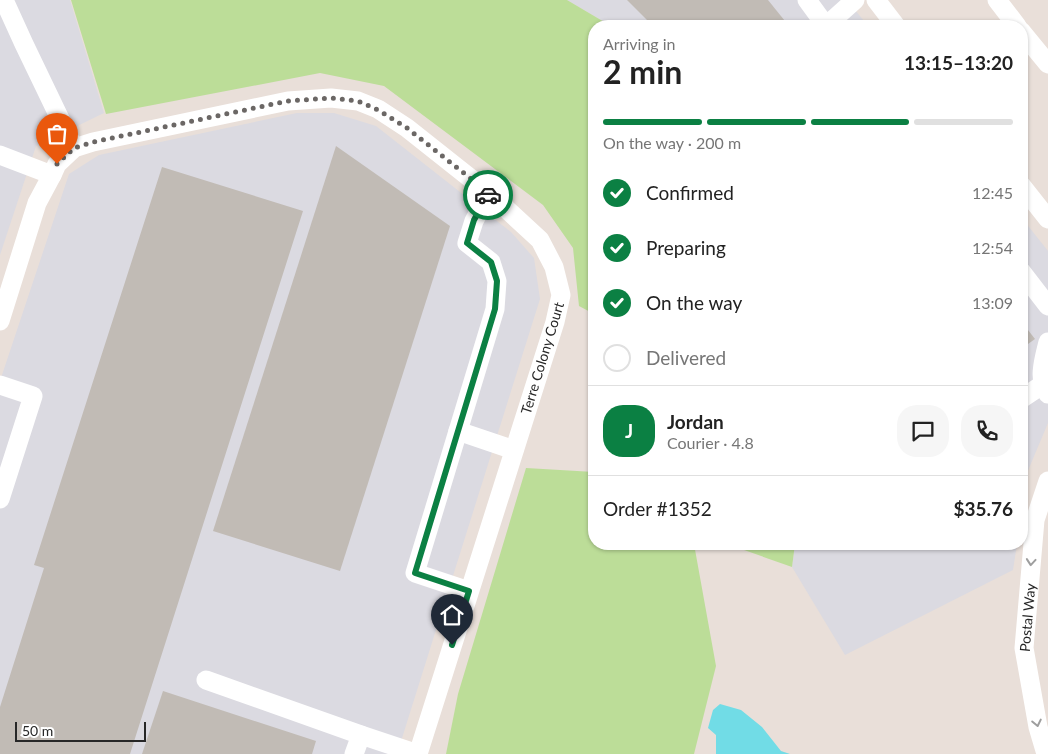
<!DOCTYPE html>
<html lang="en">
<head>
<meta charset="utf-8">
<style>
  body { margin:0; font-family:Lato,sans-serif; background:#f6f6f6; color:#222; height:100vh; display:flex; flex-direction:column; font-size:19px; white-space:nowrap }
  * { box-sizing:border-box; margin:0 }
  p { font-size:16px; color:#767676 }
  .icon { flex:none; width:28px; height:28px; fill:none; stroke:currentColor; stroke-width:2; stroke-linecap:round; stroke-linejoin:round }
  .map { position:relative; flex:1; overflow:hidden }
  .details { position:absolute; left:588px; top:20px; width:440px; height:530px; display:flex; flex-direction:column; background:#fff; border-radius:20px; box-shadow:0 1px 4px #0004 }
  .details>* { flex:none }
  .scale { position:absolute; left:15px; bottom:12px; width:131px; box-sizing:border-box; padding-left:5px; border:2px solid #272727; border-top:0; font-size:14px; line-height:18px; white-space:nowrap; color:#272727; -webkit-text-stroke:4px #fff; paint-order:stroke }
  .pin { position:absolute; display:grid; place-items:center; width:42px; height:42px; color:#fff; margin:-51px -21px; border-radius:50% 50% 50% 0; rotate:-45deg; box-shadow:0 0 5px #0007 }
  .pin .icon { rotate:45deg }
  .courier { position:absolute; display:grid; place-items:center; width:50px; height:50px; margin:-25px; border:4px solid #0b8043; border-radius:50%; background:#fff; color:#222; box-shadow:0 1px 6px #0007 }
  .overview em { font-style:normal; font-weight:700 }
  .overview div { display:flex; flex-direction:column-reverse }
  .overview { display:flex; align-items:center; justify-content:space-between; height:85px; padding:0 15px }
  h1 { font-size:32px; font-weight:700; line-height:38px }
  .bar { display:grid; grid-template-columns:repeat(4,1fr); gap:8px 5px; align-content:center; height:60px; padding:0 15px }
  .bar i { height:6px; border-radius:4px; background:#e0e0e0 }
  .bar .selected { background:#0b8043 }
  .bar p { grid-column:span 4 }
  .line { display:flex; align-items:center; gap:12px; padding:0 15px; border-top:1px solid #e0e0e0 }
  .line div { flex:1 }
  .round { display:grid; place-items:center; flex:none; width:52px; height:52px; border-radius:20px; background:#f6f6f6 }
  ol { padding:0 15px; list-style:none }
  li { display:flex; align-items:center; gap:15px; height:55px }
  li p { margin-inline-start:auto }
  li .icon { padding:5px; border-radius:50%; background:#0b8043; color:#fff; stroke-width:4 }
  li:last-child { color:#767676 }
  li i { width:28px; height:28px; border:2px solid #e0e0e0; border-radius:50% }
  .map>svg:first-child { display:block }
  .industrial { fill:#dbdae1 }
  .green { fill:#bcdd98 }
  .water { fill:#71dce6 }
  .building { fill:#c1bbb5 }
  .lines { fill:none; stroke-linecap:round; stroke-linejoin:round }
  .minor { stroke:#fff; stroke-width:19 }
  .oneway { stroke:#9e9e9e }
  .done { stroke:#6b6765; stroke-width:5; stroke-dasharray:0 9 }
  .route { stroke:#0b8043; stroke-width:6 }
  .labels { text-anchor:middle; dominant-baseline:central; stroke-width:4.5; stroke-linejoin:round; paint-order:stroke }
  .street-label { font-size:14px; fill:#272727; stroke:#fff }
</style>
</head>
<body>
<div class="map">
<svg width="1048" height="754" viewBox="0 0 1048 754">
  <rect width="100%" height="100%" fill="#e9dfd9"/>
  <g class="industrial">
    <polygon points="0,0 70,0 104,113 36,146 0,255"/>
    <polygon points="567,0 847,0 868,26 611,26"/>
    <polygon points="297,113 334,113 376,126 511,232 534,258 540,299 397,754 0,754 0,381 69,174 99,155"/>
    <polygon points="1021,217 1048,251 1048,423 1024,480 1021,504"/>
    <polygon points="795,544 1017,544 1013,570 845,655 792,567"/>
  </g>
  <g class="green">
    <polygon points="71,0 567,0 611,26 594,26 594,314 579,306 573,248 543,205 384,86 320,73 106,114"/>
    <polygon points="526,468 594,472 594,544 694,544 716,666 694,754 446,754 458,694"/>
    <polygon points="727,544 795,544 792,567"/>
  </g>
  <polygon class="water" points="720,704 741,710 762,727 781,751 790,754 716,754 716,735 708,728 713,710"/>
  <g class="building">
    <polygon points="627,0 768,0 789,26 653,26"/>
    <polygon points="336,146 450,226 340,571 213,531"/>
    <polygon points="162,167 303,211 130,754 0,754 0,707 44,568 34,565"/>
    <polygon points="1021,321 1035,339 1021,349"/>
    <polygon points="163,691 316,741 312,754 142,754"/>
  </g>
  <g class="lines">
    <g class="minor">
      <polyline points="4,0 24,44 74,148"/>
      <polyline points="807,0 826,26 855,0"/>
      <polyline points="876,0 896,26"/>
      <polyline points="997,0 1017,26"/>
      <polyline points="1021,31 1048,64"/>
      <polyline points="0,155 52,175"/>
      <polyline points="1021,185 1048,219"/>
      <polyline points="1021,271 1048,306"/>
      <polyline points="0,321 37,203 52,175 57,164 74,148 93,142 288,101 331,98 358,101 378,109 407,128 489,193 540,240 554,267 561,295 555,322 418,754"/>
      <path d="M 1048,342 C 1044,358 1037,381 1048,394"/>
      <polyline points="0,385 33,396 0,499"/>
      <polyline points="1021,399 1042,385"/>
      <polyline points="458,431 514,450"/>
      <polyline points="469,591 415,573 495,309 497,281 491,262 467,243 474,221 489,193"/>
      <polyline points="206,680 361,735"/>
      <polyline points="354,754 361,735 418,754"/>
      <path id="s1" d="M 1046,754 L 1038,727 L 1024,648 L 1035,520 L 1048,481"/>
    </g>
  </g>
  <defs><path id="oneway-chevron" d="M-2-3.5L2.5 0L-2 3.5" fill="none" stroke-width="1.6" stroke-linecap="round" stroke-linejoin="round" transform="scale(1.25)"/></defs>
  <g class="oneway">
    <use href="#oneway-chevron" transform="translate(1031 562) rotate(95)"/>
    <use href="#oneway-chevron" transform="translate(1037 723) rotate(78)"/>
  </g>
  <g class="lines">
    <polyline class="done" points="57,164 74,148 93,142 288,101 331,98 358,101 378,110 407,128 489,193 488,195"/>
    <polyline class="route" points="452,645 469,591 415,573 495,309 497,281 491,262 467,243 474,220 488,195"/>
  </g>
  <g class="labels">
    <g class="street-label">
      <text transform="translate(542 358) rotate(-73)">Terre Colony Court</text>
      <text stroke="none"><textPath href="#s1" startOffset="139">Postal Way</textPath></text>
    </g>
  </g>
</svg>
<div class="scale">50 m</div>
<div class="pin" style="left:57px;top:164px;background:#ea580c"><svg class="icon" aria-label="bag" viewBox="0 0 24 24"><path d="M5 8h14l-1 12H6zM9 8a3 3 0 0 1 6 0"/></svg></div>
<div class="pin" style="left:452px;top:645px;background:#1f2937"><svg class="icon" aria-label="home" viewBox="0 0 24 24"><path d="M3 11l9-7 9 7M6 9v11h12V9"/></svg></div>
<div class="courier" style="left:488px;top:195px"><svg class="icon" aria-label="car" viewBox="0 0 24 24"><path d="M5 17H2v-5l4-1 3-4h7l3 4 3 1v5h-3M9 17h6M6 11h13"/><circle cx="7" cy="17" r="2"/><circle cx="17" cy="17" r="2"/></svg></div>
<section class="details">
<div class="overview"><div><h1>2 min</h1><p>Arriving in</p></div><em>13:15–13:20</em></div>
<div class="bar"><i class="selected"></i><i class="selected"></i><i class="selected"></i><i></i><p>On the way · 200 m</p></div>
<ol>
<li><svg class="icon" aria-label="check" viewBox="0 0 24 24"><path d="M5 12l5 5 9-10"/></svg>Confirmed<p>12:45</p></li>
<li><svg class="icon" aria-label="check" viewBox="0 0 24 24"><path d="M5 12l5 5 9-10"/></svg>Preparing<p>12:54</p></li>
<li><svg class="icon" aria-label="check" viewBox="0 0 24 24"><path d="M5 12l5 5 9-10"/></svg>On the way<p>13:09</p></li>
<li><i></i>Delivered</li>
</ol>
<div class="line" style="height:90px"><b class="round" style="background:#0b8043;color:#fff">J</b><div><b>Jordan</b><p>Courier · 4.8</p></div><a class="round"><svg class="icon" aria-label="chat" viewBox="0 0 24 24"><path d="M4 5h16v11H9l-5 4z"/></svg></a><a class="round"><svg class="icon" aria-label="phone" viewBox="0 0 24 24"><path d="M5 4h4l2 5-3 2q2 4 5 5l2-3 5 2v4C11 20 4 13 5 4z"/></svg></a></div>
<div class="line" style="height:65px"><div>Order #1352</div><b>$35.76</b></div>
</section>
</div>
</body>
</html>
